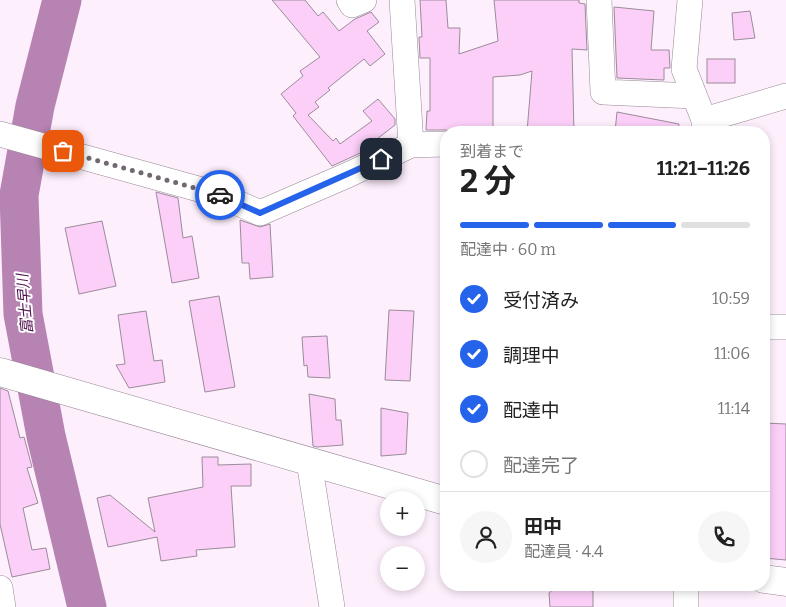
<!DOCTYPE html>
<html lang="ja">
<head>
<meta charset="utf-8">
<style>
  body { margin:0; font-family:Bitter,"Noto Sans JP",serif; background:#f6f6f6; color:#222; height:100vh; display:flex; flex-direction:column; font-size:19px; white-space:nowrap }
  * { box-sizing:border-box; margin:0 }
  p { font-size:16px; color:#767676 }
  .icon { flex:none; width:28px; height:28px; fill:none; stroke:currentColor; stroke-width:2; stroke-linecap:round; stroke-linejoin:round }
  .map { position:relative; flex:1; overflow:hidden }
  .drawer { position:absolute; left:440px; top:126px; width:330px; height:465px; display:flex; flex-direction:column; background:#fff; border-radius:20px; box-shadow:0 2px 8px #0003 }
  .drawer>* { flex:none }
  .tools { position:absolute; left:380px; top:491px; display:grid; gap:10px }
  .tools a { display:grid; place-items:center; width:45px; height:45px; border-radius:50%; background:#fff; box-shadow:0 2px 8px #0003; font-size:25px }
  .pin { position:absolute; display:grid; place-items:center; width:42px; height:42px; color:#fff; margin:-21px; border-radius:10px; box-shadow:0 2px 8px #0006 }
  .courier { position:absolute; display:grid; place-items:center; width:50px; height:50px; margin:-25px; border:4px solid #2563eb; border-radius:50%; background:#fff; color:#222; box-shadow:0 1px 6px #0007 }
  .overview em { font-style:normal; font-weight:700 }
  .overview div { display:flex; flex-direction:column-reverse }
  .overview { display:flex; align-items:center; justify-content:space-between; height:85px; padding:0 20px }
  h1 { font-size:32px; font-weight:700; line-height:38px }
  .bar { display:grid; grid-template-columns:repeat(4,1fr); gap:8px 5px; align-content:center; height:60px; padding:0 20px }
  .bar i { height:6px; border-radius:4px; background:#e0e0e0 }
  .bar .current { background:#2563eb }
  .bar p { grid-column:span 4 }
  .line { display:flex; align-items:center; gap:12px; padding:0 20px; border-top:1px solid #e0e0e0 }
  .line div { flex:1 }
  .round { display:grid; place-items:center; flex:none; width:52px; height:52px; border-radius:26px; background:#f6f6f6 }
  ol { padding:0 20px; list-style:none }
  li { display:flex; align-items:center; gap:15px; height:55px }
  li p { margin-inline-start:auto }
  li .icon { padding:5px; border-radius:50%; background:#2563eb; color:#fff; stroke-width:4 }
  li:last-child { color:#767676 }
  li i { width:28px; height:28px; border:2px solid #e0e0e0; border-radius:50% }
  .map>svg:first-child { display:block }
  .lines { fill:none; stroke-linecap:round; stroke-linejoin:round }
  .river { stroke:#b683b3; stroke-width:39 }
  .building { fill:#fbcff8; stroke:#9b8c99 }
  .minor-casing { stroke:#968895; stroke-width:26 }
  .tertiary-casing { stroke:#968895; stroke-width:29 }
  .minor { stroke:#fff; stroke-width:25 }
  .tertiary { stroke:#fff; stroke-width:28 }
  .done { stroke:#716871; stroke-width:5; stroke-dasharray:0 9 }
  .route { stroke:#2563eb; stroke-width:6 }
  .labels { text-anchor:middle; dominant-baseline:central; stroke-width:4; stroke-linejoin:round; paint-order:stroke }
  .water-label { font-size:15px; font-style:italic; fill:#4e0f4d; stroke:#fff }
</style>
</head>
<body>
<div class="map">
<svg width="786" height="607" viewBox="0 0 786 607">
  <rect width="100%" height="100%" fill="#feeffd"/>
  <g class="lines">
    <polyline class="river" points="62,0 35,106 19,195 23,314 46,436 87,607"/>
  </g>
  <g class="building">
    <polygon points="272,0 305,0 318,16 323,12 339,31 355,19 371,12 379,22 367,31 385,54 370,66 364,59 328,88 330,90 315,102 319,107 308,115 333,141 336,138 340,144 372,121 363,111 378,99 395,119 395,125 377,139 380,144 332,166 293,116 296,113 281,94 303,76 300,71 320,57"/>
    <polygon points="420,0 446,0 448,28 460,28 459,54 498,41 494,0 579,0 579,3 585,4 587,50 572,49 574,132 527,132 532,71 520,75 493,77 493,132 454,132 446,130 426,130 427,111 430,111 430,58 420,58 419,37 422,37"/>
    <polygon points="614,7 654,11 651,50 669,50 670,68 664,68 664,80 617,78"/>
    <polygon points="750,11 755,38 734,40 732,13"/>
    <rect x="707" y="59" width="28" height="24"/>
    <polygon points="617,112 679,124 678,132 615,132"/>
    <polygon points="156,192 178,198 183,238 192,236 199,278 172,283"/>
    <polygon points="240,220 260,227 270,224 273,277 250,279 249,263 242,263"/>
    <polygon points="102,221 116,286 79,294 65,228"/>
    <polygon points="219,296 235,387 205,392 189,301"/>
    <polygon points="389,310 414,311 410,381 385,380"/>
    <polygon points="146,311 154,361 162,360 165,382 129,388 116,365 125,364 118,315"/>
    <polygon points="327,336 330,378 308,377 307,365 304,366 302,337"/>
    <polygon points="0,388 8,391 20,438 24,437 32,467 27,468 38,503 23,508 32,550 46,548 50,569 12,577 0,524"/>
    <polygon points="309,394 335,399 336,420 341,420 343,445 317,447 313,446"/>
    <polygon points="381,408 408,413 406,454 381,456"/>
    <polygon points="764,423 786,424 786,560 764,558"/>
    <polygon points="202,457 218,457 218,465 251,464 251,486 231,486 235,547 196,550 197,556 161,561 157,537 108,547 97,498 110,495 155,532 148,498 203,487"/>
    <polygon points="558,585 593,591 593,607 550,607 549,593"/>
  </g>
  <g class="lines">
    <defs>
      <g id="minor">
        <polyline points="349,0 352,5 364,0"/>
        <polyline points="402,0 411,145"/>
        <polyline points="599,0 603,92 694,96"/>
        <polyline points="690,0 684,69 704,120 704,132"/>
        <polyline points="704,120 786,96"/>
        <polyline points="0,134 220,195 260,213 350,174 411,145 446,144"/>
        <polyline points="764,327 786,327"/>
        <polyline points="309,461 332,607"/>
        <polyline points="686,585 686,607"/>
        <polyline points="0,588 3,607"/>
      </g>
      <g id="tertiary">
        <polyline points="0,372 446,501"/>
        <polyline points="764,579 786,582"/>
      </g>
    </defs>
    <use href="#minor" class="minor-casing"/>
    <use href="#tertiary" class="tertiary-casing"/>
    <use href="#minor" class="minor"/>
    <use href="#tertiary" class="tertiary"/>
  </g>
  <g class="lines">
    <polyline class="done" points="63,151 220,195"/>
    <polyline class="route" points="220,195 260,213 381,159"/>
  </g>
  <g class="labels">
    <g class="water-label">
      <text transform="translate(25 304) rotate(-95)">富士早川</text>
    </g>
  </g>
</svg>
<div class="tools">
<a>+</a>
<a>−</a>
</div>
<div class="pin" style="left:63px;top:151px;background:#ea580c"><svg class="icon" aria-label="bag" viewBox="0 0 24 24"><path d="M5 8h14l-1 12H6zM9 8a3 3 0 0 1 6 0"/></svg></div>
<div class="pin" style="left:381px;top:159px;background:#1f2937"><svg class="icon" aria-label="home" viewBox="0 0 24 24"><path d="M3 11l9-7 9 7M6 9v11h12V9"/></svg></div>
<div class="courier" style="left:220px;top:195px"><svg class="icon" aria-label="car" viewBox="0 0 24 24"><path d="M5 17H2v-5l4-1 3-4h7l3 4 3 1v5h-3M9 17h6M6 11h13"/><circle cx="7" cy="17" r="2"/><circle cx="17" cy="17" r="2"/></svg></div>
<section class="drawer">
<div class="overview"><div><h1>2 分</h1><p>到着まで</p></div><em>11:21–11:26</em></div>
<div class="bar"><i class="current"></i><i class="current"></i><i class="current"></i><i></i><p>配達中 · 60 m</p></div>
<ol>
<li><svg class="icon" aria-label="check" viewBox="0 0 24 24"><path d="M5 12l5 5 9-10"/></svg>受付済み<p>10:59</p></li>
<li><svg class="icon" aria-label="check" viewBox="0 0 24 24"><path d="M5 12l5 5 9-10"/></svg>調理中<p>11:06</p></li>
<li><svg class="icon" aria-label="check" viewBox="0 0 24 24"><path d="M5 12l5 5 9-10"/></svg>配達中<p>11:14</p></li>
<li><i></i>配達完了</li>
</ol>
<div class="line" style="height:90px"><a class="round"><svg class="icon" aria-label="person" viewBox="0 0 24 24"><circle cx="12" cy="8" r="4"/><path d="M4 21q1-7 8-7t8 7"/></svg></a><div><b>田中</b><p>配達員 · 4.4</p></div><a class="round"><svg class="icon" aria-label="phone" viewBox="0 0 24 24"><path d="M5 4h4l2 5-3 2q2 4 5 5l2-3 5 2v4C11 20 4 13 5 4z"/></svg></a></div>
</section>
</div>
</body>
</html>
